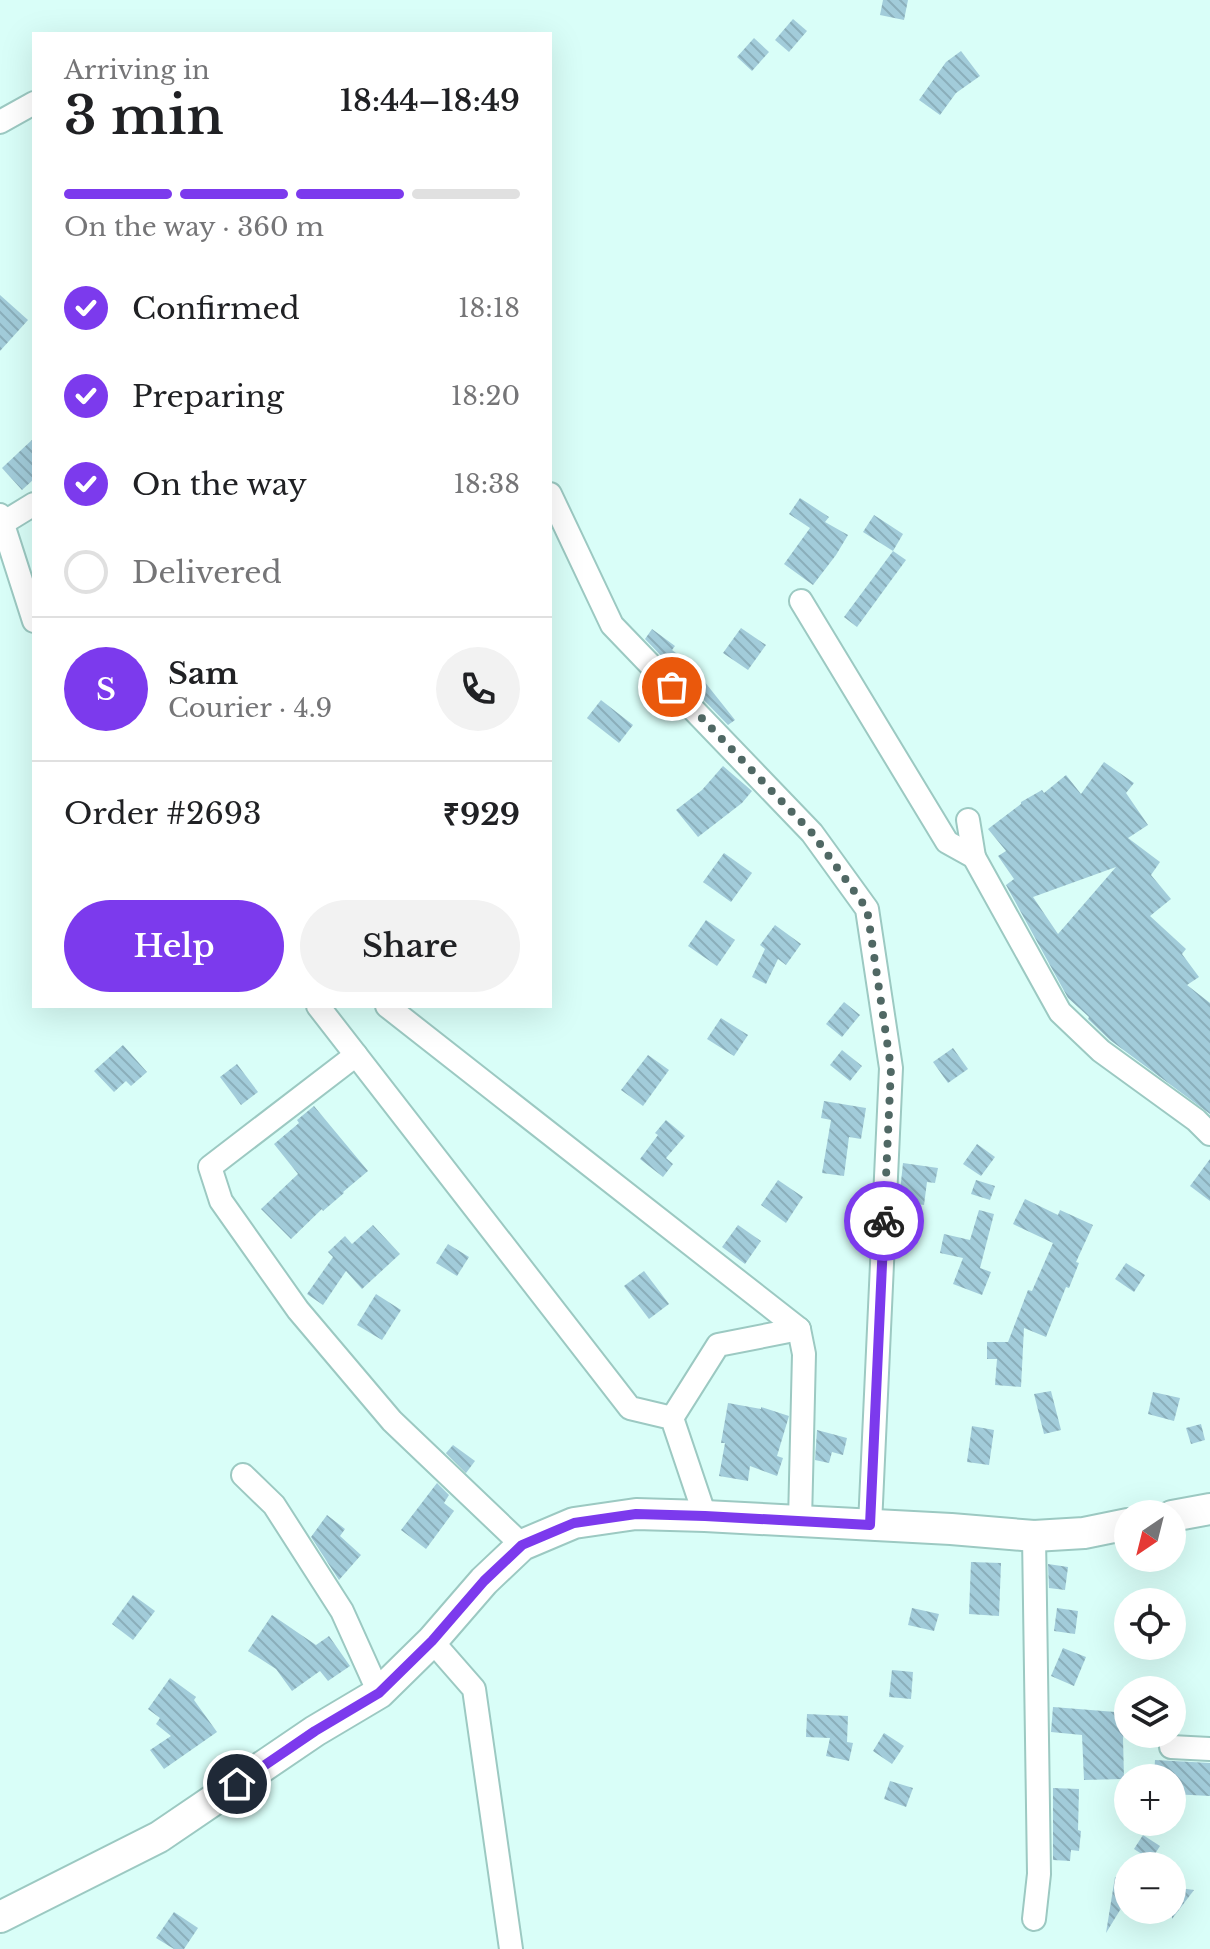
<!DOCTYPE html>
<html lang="en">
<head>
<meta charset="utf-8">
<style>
  body { margin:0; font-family:"Libre Baskerville",serif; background:#f2f2f2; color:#202124; height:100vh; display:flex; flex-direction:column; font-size:30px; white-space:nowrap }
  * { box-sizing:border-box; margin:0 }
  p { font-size:26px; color:#757577 }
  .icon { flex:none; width:44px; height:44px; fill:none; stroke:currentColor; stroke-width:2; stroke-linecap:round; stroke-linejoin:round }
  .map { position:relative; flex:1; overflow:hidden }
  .sheet { position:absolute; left:32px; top:32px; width:520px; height:976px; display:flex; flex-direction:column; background:#fff; border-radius:0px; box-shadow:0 8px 32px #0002 }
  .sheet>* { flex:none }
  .needle { width:52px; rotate:215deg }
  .buttons { position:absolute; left:1114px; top:1500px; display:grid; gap:16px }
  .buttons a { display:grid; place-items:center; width:72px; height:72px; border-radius:50%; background:#fff; box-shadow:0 8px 32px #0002; font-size:40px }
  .pin { position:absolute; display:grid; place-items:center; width:68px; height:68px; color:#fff; margin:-34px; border:4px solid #fff; border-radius:50%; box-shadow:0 2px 8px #0007 }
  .courier { position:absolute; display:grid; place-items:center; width:80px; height:80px; margin:-40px; border:6px solid #7c3aed; border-radius:50%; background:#fff; color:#222; box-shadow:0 2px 10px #0007 }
  .overview em { font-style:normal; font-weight:600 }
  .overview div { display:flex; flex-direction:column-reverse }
  .overview { display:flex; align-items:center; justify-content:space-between; height:136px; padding:0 32px }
  h1 { font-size:52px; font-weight:600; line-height:60px }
  .bar { display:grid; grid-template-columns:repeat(4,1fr); gap:12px 8px; align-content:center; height:96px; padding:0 32px }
  .bar i { height:10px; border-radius:6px; background:#e0e0e0 }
  .bar .active { background:#7c3aed }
  .bar p { grid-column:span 4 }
  .line { display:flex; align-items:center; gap:20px; padding:0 32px; border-top:2px solid #e0e0e0 }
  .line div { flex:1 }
  .round { display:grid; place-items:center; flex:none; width:84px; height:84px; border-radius:42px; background:#f2f2f2 }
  ol { padding:0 32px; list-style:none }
  li { display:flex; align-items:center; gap:24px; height:88px }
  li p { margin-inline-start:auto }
  li .icon { padding:8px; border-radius:50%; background:#7c3aed; color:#fff; stroke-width:4 }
  li:last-child { color:#757577 }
  li i { width:44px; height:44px; border:4px solid #e0e0e0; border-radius:50% }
  .button { display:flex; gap:16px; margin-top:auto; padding:16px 32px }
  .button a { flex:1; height:92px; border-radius:48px; background:#7c3aed; color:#fff; font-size:32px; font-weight:600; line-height:92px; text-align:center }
  .button a+a { background:#f2f2f2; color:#202124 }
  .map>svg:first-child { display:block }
  .building { fill:url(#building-back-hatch); fill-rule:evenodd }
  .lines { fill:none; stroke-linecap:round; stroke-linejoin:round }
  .street-casing { stroke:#9cc9c2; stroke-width:26 }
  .secondary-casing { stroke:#9cc9c2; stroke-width:34 }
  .street { stroke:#fff; stroke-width:22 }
  .secondary { stroke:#fff; stroke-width:30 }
  .done { stroke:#506864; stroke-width:8; stroke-dasharray:0 14.4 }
  .route { stroke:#7c3aed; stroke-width:10 }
</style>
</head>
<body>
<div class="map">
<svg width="1210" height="1949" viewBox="0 0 1210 1949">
  <defs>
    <pattern id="building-back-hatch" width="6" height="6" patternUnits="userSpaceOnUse" patternTransform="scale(2)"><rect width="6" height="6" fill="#a2ccda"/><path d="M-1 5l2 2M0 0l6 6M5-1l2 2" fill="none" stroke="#8aaeba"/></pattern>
  </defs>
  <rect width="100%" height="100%" fill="#d9fef8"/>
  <g class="building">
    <polygon points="883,0 908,0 904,20 880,15"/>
    <polygon points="793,19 807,31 789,52 775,40"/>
    <polygon points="754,38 769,52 752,71 737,57"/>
    <polygon points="961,51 980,76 956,93 940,115 919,100 946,62"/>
    <polygon points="0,295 28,320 0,351"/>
    <polygon points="34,438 34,479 22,490 2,468"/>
    <polygon points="800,498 829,517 825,522 848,535 836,555 813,585 784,564 810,528 789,514"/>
    <polygon points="874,515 903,534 893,551 863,532"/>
    <polygon points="893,551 906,560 857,627 844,617"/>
    <polygon points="741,628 766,645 748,670 723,653"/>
    <polygon points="652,629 675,646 672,650 702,674 700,676 735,720 728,725 645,639"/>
    <polygon points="601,700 633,725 619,743 587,718"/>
    <path d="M 1104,762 L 1134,783 L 1126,793 L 1148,825 L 1128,838 L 1160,862 L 1151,875 L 1171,899 L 1150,916 L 1186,949 L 1182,954 L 1199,977 L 1187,985 L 1210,1003 L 1210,1114 L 1110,1040 L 1088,1019 L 1089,1017 L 1068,998 L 1006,885 L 1014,879 L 998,856 L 1006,851 L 988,829 L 1021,804 L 1021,802 L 1042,790 L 1044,793 L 1066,775 L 1081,794 ZM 1116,867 L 1058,934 L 1033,897 Z"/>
    <polygon points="723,766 752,791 742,803 698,837 676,810 702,790"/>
    <polygon points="724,853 752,873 731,902 703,882"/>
    <polygon points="706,920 735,940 717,966 688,946"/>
    <polygon points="775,925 801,944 786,965 778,959 766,984 752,977 765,949 760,945"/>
    <polygon points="844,1002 860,1015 842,1037 826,1024"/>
    <polygon points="721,1018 748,1035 734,1056 707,1039"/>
    <polygon points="123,1045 147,1072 131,1086 126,1081 114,1092 94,1071"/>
    <polygon points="953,1048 968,1069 948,1083 933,1062"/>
    <polygon points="842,1050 862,1066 850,1081 830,1065"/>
    <polygon points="648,1055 669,1070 643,1106 621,1090"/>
    <polygon points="237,1064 258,1092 241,1105 220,1077"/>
    <polygon points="824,1101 866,1108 861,1139 849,1137 844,1176 822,1173 831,1120 821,1118"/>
    <polygon points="314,1106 368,1171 343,1192 344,1193 323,1211 322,1209 291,1239 261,1209 298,1174 274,1144 299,1123 297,1120"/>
    <polygon points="666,1120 685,1136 666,1158 673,1164 663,1177 640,1159 658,1135 655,1133"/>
    <polygon points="977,1144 995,1157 981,1176 963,1164"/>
    <polygon points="1210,1159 1210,1201 1190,1186"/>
    <polygon points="903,1163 938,1168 935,1183 927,1182 924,1205 899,1201"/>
    <polygon points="778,1180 803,1197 786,1223 761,1205"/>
    <polygon points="976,1180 995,1186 990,1200 971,1194"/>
    <polygon points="1025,1199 1058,1215 1060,1210 1093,1225 1076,1262 1079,1263 1069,1288 1066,1287 1046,1337 1024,1328 1021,1387 995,1385 997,1359 987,1359 987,1342 1008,1342 1028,1290 1032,1291 1053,1243 1013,1224"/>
    <polygon points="979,1210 994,1214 980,1268 991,1272 982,1295 953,1284 963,1258 940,1253 944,1234 970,1240"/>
    <polygon points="373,1225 400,1254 362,1289 346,1271 323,1305 307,1294 333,1257 328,1252 345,1236 352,1244"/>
    <polygon points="738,1225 761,1241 745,1264 722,1247"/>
    <polygon points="448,1244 469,1257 457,1276 436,1263"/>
    <polygon points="1126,1263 1145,1275 1134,1292 1115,1279"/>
    <polygon points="644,1271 669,1304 649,1319 624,1286"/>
    <polygon points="376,1294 401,1310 382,1340 357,1325"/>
    <polygon points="1051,1391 1061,1430 1044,1434 1034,1394"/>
    <polygon points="1153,1392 1180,1398 1174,1421 1148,1414"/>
    <polygon points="728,1403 761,1409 761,1407 789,1416 777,1456 783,1458 777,1476 750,1466 748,1481 719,1476 725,1443 721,1443"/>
    <polygon points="1201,1424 1205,1440 1191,1444 1186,1428"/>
    <polygon points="972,1426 994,1430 989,1465 967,1462"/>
    <polygon points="817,1430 847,1438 843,1455 832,1452 829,1463 815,1460"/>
    <polygon points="453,1445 475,1461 466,1473 446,1453"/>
    <polygon points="437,1483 449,1495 444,1503 454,1511 426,1549 401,1530"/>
    <polygon points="327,1515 345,1529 340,1536 361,1555 339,1580 311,1537"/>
    <polygon points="971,1562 1001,1563 999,1616 969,1614"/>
    <polygon points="1048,1564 1068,1567 1065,1590 1049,1588"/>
    <polygon points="133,1595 155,1611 133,1640 112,1624"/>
    <polygon points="912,1608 939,1614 934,1631 908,1625"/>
    <polygon points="1057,1608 1078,1611 1075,1634 1054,1631"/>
    <polygon points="272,1615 316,1645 329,1636 350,1666 328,1681 320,1671 292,1691 276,1669 248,1651"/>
    <polygon points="1063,1648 1086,1657 1074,1686 1051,1676"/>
    <polygon points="892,1670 913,1672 911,1699 889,1697"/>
    <polygon points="170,1678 196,1697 194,1700 217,1732 164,1769 150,1750 171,1736 156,1724 160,1718 148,1709"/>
    <polygon points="1053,1707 1128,1713 1123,1738 1124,1779 1084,1780 1082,1735 1051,1732"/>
    <polygon points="807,1714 848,1716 847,1742 853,1743 849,1761 826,1756 830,1738 806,1737"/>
    <polygon points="884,1733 904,1746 892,1764 873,1751"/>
    <polygon points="1155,1760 1210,1763 1210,1796 1172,1794 1172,1778 1154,1778"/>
    <polygon points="890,1781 913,1788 906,1807 884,1799"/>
    <polygon points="1053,1788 1079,1789 1078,1830 1081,1831 1079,1851 1071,1850 1070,1861 1053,1860"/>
    <polygon points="1143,1835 1160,1846 1151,1860 1134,1849"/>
    <polygon points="1115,1877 1128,1879 1128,1897 1106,1933"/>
    <polygon points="1172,1887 1194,1890 1172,1919"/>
    <polygon points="174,1912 198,1928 184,1949 174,1949 156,1938"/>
  </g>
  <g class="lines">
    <defs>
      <g id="street">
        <polyline points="0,122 34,103"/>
        <polyline points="550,494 612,625 812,833 867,909 891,1068 870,1525"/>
        <polyline points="0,515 34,621"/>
        <polyline points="3,523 34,504"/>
        <polyline points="801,601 947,842 974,857 1060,1012 1101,1051 1196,1120 1210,1134"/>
        <polyline points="968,820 974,857"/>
        <polyline points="318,1006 630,1408 672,1418 705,1516"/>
        <polyline points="387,1006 799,1329 804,1354 800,1521"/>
        <polyline points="356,1055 210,1167 221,1201 298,1310 392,1421 522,1545"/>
        <polyline points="672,1418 718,1345 799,1329"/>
        <polyline points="243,1475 274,1505 342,1611 379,1693"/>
        <polyline points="432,1641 474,1689 511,1949"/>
        <polyline points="1171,1747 1210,1749"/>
        <polyline points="1034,1919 1039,1874 1034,1536"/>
      </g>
      <g id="secondary">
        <polyline points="1172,1516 1210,1509"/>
        <polyline points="0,1917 159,1837 315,1731 379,1693 432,1641 484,1581 522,1545 574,1523 636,1514 705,1516 951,1529 1034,1536 1084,1533 1128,1524"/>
      </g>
    </defs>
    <use href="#street" class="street-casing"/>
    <use href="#secondary" class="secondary-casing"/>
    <use href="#street" class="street"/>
    <use href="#secondary" class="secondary"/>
  </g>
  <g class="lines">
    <polyline class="done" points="672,687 812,833 867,909 891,1068 884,1221"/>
    <polyline class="route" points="237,1784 315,1731 379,1693 432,1641 484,1581 522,1545 574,1523 636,1514 705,1516 870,1525 884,1221"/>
  </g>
</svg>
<div class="buttons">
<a><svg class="needle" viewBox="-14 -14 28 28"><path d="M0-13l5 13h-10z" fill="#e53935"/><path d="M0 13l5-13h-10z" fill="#757577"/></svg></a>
<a><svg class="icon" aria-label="locate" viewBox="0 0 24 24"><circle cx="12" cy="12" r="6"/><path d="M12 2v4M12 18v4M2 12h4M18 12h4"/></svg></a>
<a><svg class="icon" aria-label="layers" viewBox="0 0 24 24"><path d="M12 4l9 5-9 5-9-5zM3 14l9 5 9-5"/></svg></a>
<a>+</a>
<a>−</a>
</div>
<div class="pin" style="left:672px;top:687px;background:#ea580c"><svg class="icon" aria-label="bag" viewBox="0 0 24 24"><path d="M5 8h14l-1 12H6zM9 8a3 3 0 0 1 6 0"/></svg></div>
<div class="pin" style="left:237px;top:1784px;background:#1f2937"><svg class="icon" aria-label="home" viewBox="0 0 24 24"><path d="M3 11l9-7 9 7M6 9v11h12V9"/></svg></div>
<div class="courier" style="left:884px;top:1221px"><svg class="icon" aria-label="bike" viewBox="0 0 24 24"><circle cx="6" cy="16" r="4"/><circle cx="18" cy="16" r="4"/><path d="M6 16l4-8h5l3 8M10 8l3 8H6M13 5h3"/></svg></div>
<section class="sheet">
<div class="overview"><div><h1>3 min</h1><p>Arriving in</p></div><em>18:44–18:49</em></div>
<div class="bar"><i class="active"></i><i class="active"></i><i class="active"></i><i></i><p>On the way · 360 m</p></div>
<ol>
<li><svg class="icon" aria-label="check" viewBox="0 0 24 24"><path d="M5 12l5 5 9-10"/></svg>Confirmed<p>18:18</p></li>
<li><svg class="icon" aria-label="check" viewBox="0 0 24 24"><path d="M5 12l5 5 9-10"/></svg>Preparing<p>18:20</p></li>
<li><svg class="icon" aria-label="check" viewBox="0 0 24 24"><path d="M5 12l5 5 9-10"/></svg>On the way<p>18:38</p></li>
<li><i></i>Delivered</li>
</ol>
<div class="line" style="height:144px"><b class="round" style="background:#7c3aed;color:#fff">S</b><div><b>Sam</b><p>Courier · 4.9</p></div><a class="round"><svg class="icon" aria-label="phone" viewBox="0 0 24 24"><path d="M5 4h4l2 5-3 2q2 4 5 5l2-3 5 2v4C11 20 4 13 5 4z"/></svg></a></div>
<div class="line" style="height:104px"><div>Order #2693</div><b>₹929</b></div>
<div class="button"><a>Help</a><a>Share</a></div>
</section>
</div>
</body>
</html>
